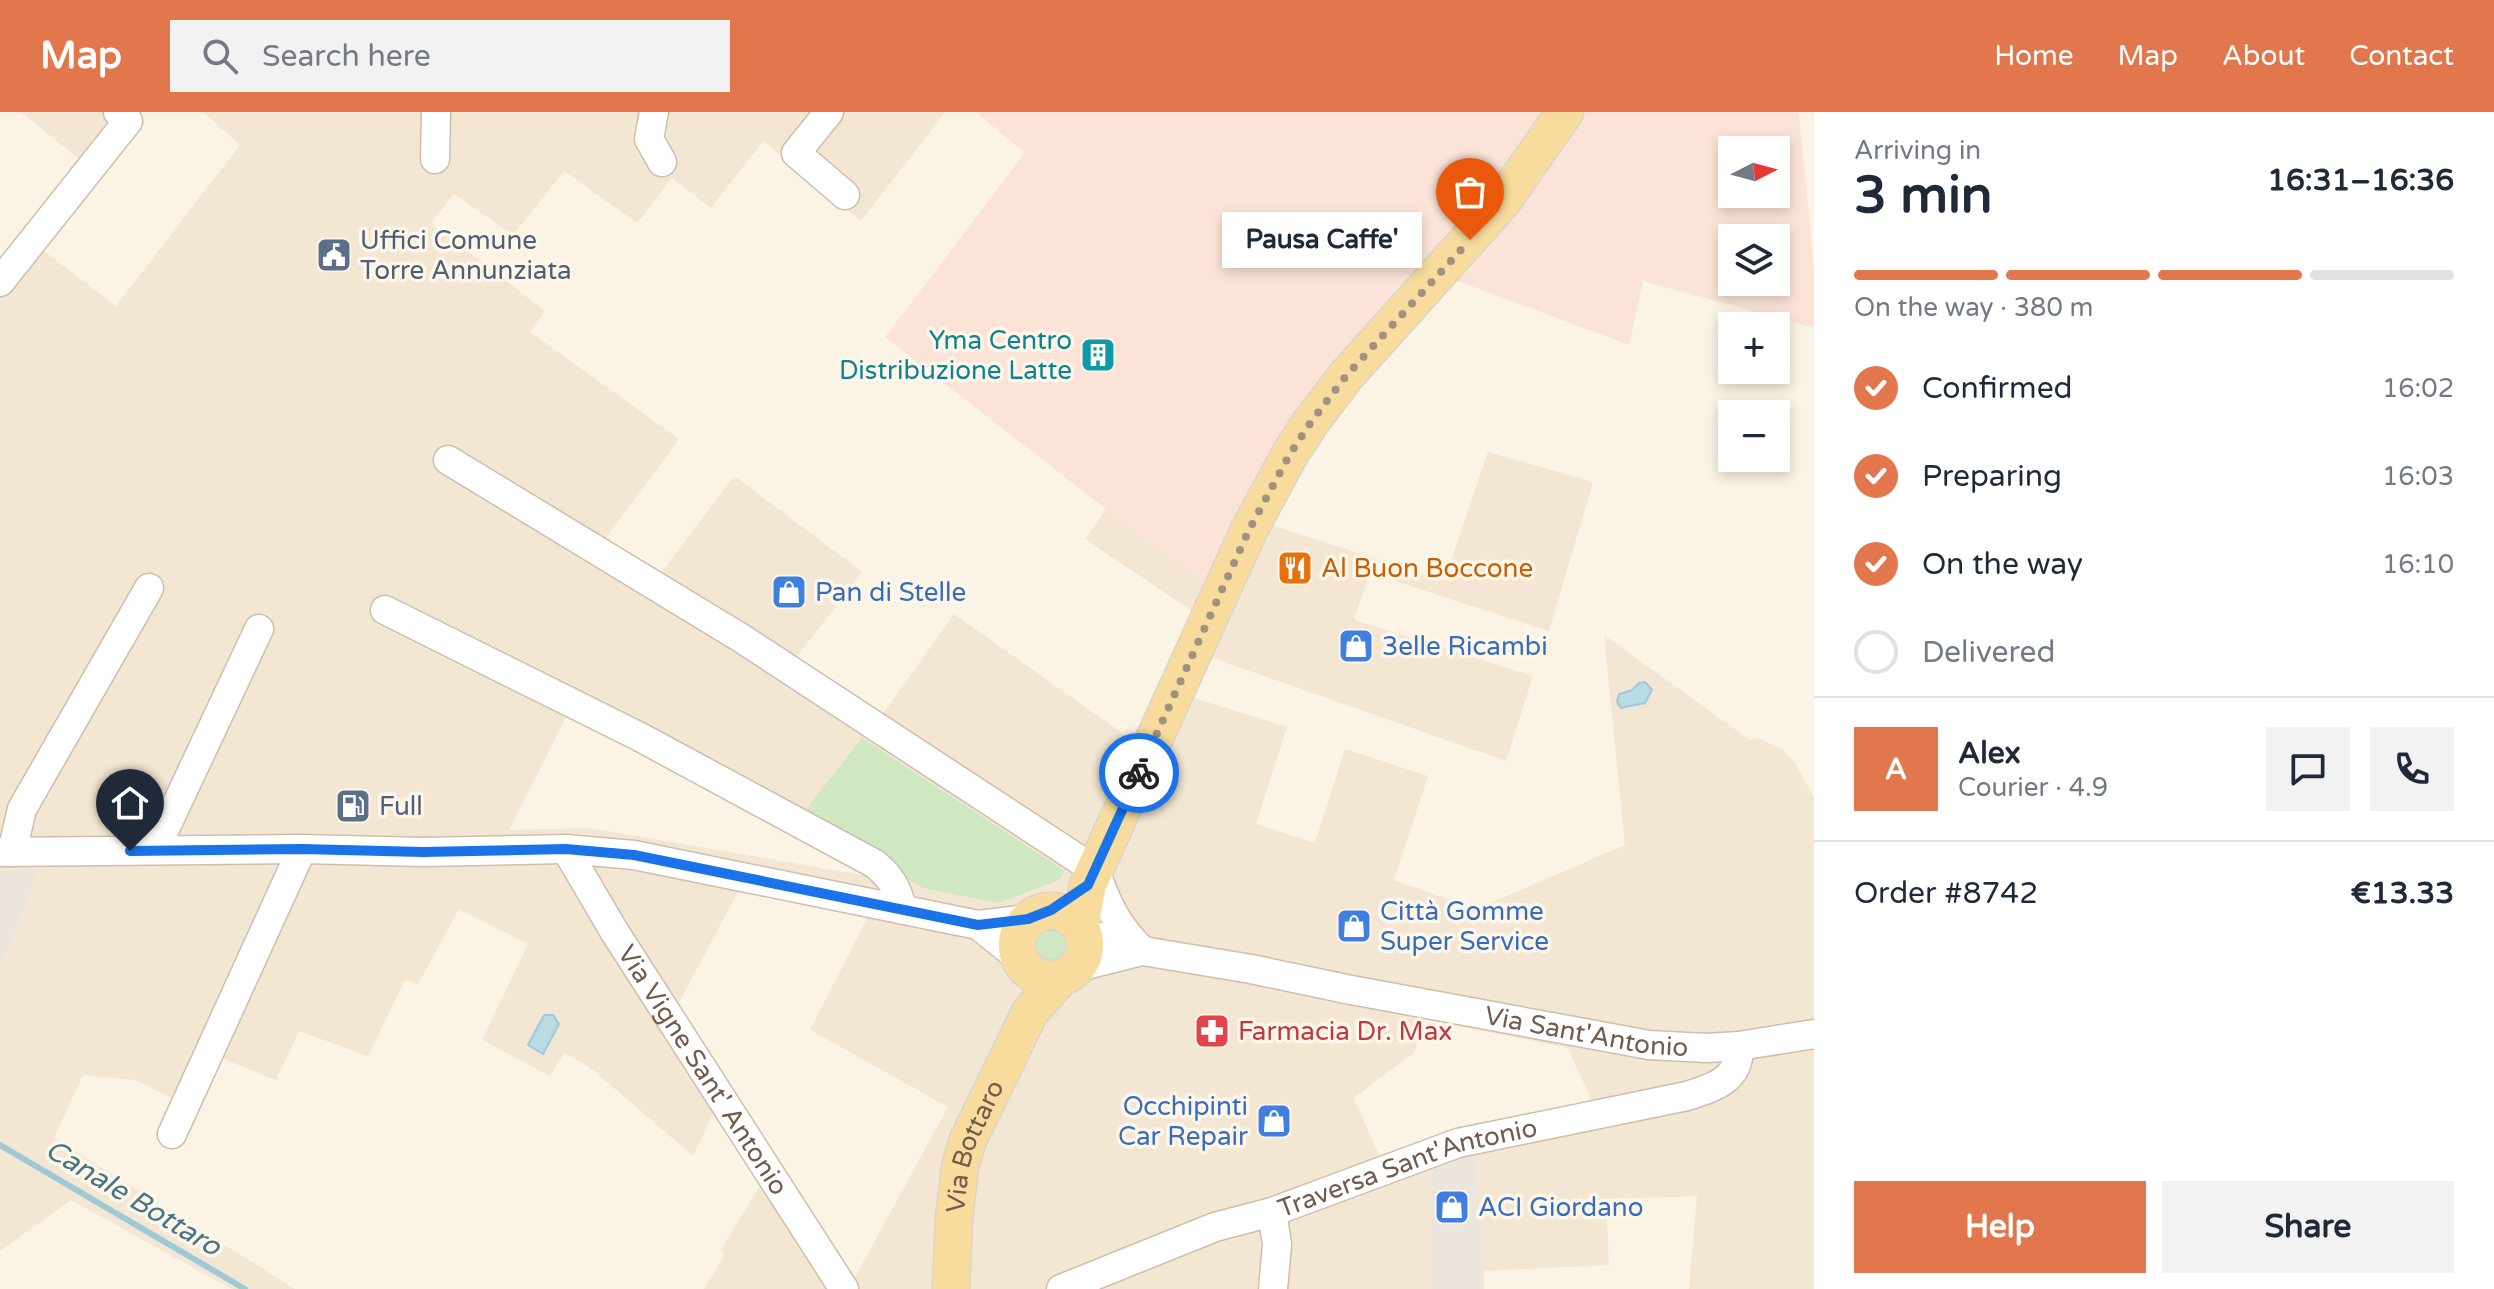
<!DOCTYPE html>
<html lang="en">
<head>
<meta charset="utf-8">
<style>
  body { margin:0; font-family:"Varela Round",sans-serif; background:#f2f2f3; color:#1f2937; height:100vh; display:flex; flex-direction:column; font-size:30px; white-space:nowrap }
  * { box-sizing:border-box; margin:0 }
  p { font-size:26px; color:#747a83 }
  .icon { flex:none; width:44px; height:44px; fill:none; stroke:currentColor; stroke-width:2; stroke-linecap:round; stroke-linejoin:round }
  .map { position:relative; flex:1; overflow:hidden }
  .drawer { display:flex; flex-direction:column; background:#fff; width:680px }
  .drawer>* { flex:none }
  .needle { width:52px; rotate:84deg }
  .buttons { position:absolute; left:1718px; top:24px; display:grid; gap:16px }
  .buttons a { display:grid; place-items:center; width:72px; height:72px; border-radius:0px; background:#fff; box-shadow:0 4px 12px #0003; font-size:40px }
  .pin { position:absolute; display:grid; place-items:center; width:68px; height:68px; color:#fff; margin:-82px -34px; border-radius:50% 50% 50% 0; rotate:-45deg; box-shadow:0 0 8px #0007 }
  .pin .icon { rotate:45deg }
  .courier { position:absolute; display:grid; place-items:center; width:80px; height:80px; margin:-40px; border:6px solid #1a73e8; border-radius:50%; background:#fff; color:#222; box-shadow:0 2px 10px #0007 }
  .bubble { position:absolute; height:56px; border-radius:0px; background:#fff; box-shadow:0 4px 12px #0003; font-size:26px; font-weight:800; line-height:56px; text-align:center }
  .summary em { font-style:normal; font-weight:800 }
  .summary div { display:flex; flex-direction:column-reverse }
  .summary { display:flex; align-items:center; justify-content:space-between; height:136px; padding:0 40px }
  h1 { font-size:52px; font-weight:800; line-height:60px }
  .bar { display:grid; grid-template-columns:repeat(4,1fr); gap:12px 8px; align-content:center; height:96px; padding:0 40px }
  .bar i { height:10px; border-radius:6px; background:#e0e1e3 }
  .bar .selected { background:#e2764c }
  .bar p { grid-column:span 4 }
  .line { display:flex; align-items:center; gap:20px; padding:0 40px; border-top:2px solid #e0e1e3 }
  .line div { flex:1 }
  .round { display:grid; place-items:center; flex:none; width:84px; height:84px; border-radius:0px; background:#f2f2f3 }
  ol { padding:0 40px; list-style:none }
  li { display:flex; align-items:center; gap:24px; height:88px }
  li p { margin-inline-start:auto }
  li .icon { padding:8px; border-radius:50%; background:#e2764c; color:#fff; stroke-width:4 }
  li:last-child { color:#747a83 }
  li i { width:44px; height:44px; border:4px solid #e0e1e3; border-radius:50% }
  .cta { display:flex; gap:16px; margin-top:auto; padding:16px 40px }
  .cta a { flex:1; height:92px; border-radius:0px; background:#e2764c; color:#fff; font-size:32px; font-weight:800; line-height:92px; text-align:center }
  .cta a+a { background:#f2f2f3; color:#1f2937 }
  header { display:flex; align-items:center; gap:48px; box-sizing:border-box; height:112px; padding:0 40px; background:#e2764c; color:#fff }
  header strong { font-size:38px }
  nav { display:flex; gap:44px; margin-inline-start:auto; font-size:28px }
  .search { width:560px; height:72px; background:#f2f2f3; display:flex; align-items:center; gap:20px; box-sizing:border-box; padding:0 28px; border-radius:0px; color:#747a83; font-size:30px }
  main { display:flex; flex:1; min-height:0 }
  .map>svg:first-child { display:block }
  .residential { fill:#f3e6d2; fill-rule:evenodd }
  .commercial { fill:#fbe4d7; fill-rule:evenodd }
  .industrial { fill:#ebe5de }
  .green { fill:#cfe8c2 }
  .water { fill:#b8dbe4; stroke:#9fcad5; stroke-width:2 }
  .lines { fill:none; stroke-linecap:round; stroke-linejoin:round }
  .stream { stroke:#9fcad5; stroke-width:6 }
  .minor-casing { stroke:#cebead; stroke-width:31 }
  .major-casing { stroke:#dad4d0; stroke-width:39 }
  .minor { stroke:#fff; stroke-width:28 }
  .major { stroke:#f8dc9d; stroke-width:36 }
  .done { stroke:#a29080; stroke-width:8; stroke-dasharray:0 14.4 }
  .route { stroke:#1a73e8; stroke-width:10 }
  .labels { text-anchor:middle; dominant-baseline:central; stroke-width:7; stroke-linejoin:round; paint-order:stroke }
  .service-label { font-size:26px; fill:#4e5e75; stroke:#fef7e9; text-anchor:start }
  .culture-label { font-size:26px; fill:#0d838f; stroke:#fef7e9; text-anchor:end }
  .food-label { font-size:26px; fill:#c56008; stroke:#fef7e9; text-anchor:start }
  .shop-label { font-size:26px; fill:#366cbe; stroke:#fef7e9; text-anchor:start }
  .street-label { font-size:26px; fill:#725b4a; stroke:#fef7e9 }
  .health-label { font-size:26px; fill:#be3a42; stroke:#fef7e9; text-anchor:start }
  .water-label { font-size:28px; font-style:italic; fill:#457685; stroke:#fef7e9 }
</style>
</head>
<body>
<header>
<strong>Map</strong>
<div class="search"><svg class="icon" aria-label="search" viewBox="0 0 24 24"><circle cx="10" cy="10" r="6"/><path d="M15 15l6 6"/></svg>Search here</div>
<nav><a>Home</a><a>Map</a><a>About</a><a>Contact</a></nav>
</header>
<main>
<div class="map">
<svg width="1814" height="1177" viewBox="0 0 1814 1177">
  <rect width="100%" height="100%" fill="#fbf3e3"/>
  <g class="residential">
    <polygon points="21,0 129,0 94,59"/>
    <path d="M 203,0 L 945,0 L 861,109 L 763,29 L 711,96 L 672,66 L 637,111 L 564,59 L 513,123 L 454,82 L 431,111 L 545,199 L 530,220 L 679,327 L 603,430 L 660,462 L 734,364 L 862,460 L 796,546 L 883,602 L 954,502 L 1132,628 L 1192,499 L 1085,427 L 1106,397 L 1204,469 L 1271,413 L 1444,469 L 1488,340 L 1593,370 L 1549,519 L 1370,461 L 1355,504 L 1355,508 L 1533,564 L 1506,649 L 1207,544 L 1190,585 L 1287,615 L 1256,712 L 1315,731 L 1345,637 L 1428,664 L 1394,768 L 1465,793 L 1488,792 L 1625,733 L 1604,523 L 1750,628 L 1760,627 L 1783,638 L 1795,651 L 1814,685 L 1814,1177 L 1689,1177 L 1697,1084 L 1606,1087 L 1609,1153 L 1484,1159 L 1484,1177 L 704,1177 L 724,1144 L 721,1138 L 762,1070 L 714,1000 L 693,1044 L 588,954 L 564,941 L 550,964 L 482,928 L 528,832 L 459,797 L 418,872 L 405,868 L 368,944 L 299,919 L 276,968 L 214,943 L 191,996 L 136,968 L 83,963 L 54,1026 L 295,1177 L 232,1177 L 71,1088 L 0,1139 L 0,858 L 40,759 L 0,759 L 0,160 L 27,126 L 116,194 L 240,33 ZM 570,597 L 868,764 L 589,716 L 509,718 ZM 739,778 L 869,803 L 810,918 L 948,995 L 853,1169 L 675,898 ZM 1423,907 L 1568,936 L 1595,996 L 1382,1050 L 1354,986 L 1415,940 Z"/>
  </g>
  <path class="commercial" d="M 976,0 L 1799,0 L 1814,157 L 1814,216 L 1643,169 L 1629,233 L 1452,167 L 1340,294 L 1315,331 L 1271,413 L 1204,469 L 1106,397 L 885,225 L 1025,41 ZM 1732,38 L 1776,38 L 1776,82 L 1732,82 ZM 1732,126 L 1776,126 L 1776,170 L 1732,170 Z"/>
  <g class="industrial">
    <polygon points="40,758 0,858 0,759"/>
    <polygon points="1476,1044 1483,1177 1432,1177 1432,1055"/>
  </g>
  <g class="green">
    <polygon points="862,626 1065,759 1059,768 998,791 923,776 801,704"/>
    <circle cx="1052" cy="833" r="19"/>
  </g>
  <g class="water">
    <polygon points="1645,570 1652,578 1645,591 1621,596 1617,590 1619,582 1632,578 1639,571"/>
    <polygon points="544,903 553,903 559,912 543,942 528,933"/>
  </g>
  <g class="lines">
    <polyline class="stream" points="0,1033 245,1177"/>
    <defs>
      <g id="minor">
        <polyline points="654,0 649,27 662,50"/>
        <polyline points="829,0 796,41 845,83"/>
        <polyline points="435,47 436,0"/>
        <polyline points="0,170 128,9 118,0"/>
        <path d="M 448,348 L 741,526 L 1095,758 C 1106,791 1118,816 1143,839"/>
        <path d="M 385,498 L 640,625 L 875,752 C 891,765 897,776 902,796"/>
        <path id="s1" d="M 566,737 L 614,819 L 844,1177"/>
        <polyline points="155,738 259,517"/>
        <polyline points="0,740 302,737 423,740 566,737 634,743 978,813 1028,807"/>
        <polyline points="12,740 22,697 149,476"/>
        <polyline points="978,813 1019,846"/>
        <path id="s2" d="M 1083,820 L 1143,839 L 1251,857 L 1346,877 L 1649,933 L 1707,936 L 1739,934 L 1814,922"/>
        <polyline points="1078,855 1142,839"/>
        <polyline points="172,1022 302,737"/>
        <polyline points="1272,1100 1277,1132 1273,1177"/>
        <path id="s3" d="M 1061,1177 L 1215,1115 L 1272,1100 L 1458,1031 L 1687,984 C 1715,975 1740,968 1739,934"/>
      </g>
      <g id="major">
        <circle cx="1051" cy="833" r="34"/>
        <polyline points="1080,814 1088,773 1249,418 1290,342 1311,310 1346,264 1502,90 1565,0"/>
        <path id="s4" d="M 951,1177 L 954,1107 L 960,1055 L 968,1028 L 1030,900 L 1060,866"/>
      </g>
    </defs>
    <use href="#minor" class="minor-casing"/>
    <use href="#major" class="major-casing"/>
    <use href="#minor" class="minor"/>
    <use href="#major" class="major"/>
  </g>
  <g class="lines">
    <polyline class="done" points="1139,661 1249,418 1290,342 1311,310 1346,264 1470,128"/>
    <polyline class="route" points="130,739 302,737 423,740 566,737 634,743 978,813 1028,807 1051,798 1088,773 1139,661"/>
  </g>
  <defs>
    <symbol id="civic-square" viewBox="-11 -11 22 22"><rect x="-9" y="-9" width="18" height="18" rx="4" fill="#5c6f8a" stroke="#fef7e9"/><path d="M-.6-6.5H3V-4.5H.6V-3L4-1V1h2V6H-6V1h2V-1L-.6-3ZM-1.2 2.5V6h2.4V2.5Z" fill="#fff"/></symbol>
    <symbol id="building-square" viewBox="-11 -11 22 22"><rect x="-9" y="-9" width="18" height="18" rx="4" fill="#0f9aa8" stroke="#fef7e9"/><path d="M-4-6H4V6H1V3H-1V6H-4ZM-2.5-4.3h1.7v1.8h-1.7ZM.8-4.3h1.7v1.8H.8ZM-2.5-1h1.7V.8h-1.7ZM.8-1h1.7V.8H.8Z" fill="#fff"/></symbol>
    <symbol id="restaurant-square" viewBox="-11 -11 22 22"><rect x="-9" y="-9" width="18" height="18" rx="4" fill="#e8710a" stroke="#fef7e9"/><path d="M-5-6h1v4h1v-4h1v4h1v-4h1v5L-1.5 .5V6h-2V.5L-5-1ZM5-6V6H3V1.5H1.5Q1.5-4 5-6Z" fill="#fff"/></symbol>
    <symbol id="shop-square" viewBox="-11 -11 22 22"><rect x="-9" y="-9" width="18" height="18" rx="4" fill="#3f7fe0" stroke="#fef7e9"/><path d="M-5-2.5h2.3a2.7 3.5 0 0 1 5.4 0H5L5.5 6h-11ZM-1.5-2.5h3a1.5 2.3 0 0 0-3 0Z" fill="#fff"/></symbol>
    <symbol id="fuel-square" viewBox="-11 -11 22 22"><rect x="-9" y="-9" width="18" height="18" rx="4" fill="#5c6f8a" stroke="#fef7e9"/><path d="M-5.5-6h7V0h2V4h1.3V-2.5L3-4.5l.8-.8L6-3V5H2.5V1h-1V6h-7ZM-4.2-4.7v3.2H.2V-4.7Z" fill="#fff"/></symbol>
    <symbol id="pharmacy-square" viewBox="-11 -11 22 22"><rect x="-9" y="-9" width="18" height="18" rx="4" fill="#e0444e" stroke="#fef7e9"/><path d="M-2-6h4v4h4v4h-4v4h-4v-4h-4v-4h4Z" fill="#fff"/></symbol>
  </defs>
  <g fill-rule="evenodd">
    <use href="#civic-square" x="314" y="123" width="40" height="40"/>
    <use href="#building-square" x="1078" y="223" width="40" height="40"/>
    <use href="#restaurant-square" x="1275" y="436" width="40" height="40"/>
    <use href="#shop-square" x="769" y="460" width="40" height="40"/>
    <use href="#shop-square" x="1336" y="514" width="40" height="40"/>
    <use href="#fuel-square" x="333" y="674" width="40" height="40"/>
    <use href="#shop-square" x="1334" y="794" width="40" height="40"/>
    <use href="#pharmacy-square" x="1192" y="899" width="40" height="40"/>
    <use href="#shop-square" x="1254" y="989" width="40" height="40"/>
    <use href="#shop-square" x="1432" y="1075" width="40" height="40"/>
  </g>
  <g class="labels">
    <g class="service-label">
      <text x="360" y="128">Uffici Comune<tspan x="360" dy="30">Torre Annunziata</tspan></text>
      <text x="379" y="694">Full</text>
    </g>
    <g class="culture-label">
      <text x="1072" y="228">Yma Centro<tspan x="1072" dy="30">Distribuzione Latte</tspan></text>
    </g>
    <g class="food-label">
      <text x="1321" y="456">Al Buon Boccone</text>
    </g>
    <g class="shop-label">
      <text x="815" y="480">Pan di Stelle</text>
      <text x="1382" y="534">3elle Ricambi</text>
      <text x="1380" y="799">Città Gomme<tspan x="1380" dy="30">Super Service</tspan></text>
      <text x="1248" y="994" text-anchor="end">Occhipinti<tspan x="1248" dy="30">Car Repair</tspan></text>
      <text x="1478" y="1095">ACI Giordano</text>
    </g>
    <g class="street-label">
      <text stroke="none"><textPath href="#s2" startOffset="514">Via Sant'Antonio</textPath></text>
      <text stroke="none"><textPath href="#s1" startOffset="260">Via Vigne Sant' Antonio</textPath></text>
      <text stroke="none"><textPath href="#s4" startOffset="146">Via Bottaro</textPath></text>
      <text stroke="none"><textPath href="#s3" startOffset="368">Traversa Sant'Antonio</textPath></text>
    </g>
    <g class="health-label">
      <text x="1238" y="919">Farmacia Dr. Max</text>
    </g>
    <g class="water-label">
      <text transform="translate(133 1086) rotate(31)">Canale Bottaro</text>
    </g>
  </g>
</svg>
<div class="buttons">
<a><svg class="needle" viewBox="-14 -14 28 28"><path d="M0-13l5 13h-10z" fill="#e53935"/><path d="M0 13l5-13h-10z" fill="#747a83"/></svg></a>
<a><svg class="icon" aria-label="layers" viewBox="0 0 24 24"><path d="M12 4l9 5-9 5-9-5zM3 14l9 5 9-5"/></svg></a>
<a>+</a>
<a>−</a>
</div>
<div class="pin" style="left:1470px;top:128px;background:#ea580c"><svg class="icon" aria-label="bag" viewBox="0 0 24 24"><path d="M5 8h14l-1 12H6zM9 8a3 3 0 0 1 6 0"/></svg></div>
<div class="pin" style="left:130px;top:739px;background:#1f2937"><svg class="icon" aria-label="home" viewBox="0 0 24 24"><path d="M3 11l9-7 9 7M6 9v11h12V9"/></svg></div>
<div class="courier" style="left:1139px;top:661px"><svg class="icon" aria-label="bike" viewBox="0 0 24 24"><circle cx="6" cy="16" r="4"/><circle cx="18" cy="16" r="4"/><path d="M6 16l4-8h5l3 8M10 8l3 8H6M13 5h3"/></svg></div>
<div class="bubble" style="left:1222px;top:100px;width:200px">Pausa Caffe'</div>
</div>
<section class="drawer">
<div class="summary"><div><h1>3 min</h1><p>Arriving in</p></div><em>16:31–16:36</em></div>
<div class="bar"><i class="selected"></i><i class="selected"></i><i class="selected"></i><i></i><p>On the way · 380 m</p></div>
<ol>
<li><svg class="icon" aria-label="check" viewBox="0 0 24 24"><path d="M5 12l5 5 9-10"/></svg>Confirmed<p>16:02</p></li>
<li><svg class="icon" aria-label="check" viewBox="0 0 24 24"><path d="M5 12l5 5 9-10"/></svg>Preparing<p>16:03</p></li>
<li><svg class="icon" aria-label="check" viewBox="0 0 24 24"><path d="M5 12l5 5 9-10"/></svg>On the way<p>16:10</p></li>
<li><i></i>Delivered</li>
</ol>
<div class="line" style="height:144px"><b class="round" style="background:#e2764c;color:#fff">A</b><div><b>Alex</b><p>Courier · 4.9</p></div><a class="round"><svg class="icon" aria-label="chat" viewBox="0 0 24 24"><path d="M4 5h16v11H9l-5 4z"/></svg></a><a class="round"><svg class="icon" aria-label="phone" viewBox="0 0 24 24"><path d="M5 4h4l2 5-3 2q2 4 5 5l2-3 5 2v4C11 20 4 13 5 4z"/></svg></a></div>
<div class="line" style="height:104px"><div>Order #8742</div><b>€13.33</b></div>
<div class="cta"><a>Help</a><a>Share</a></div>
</section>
</main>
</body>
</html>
